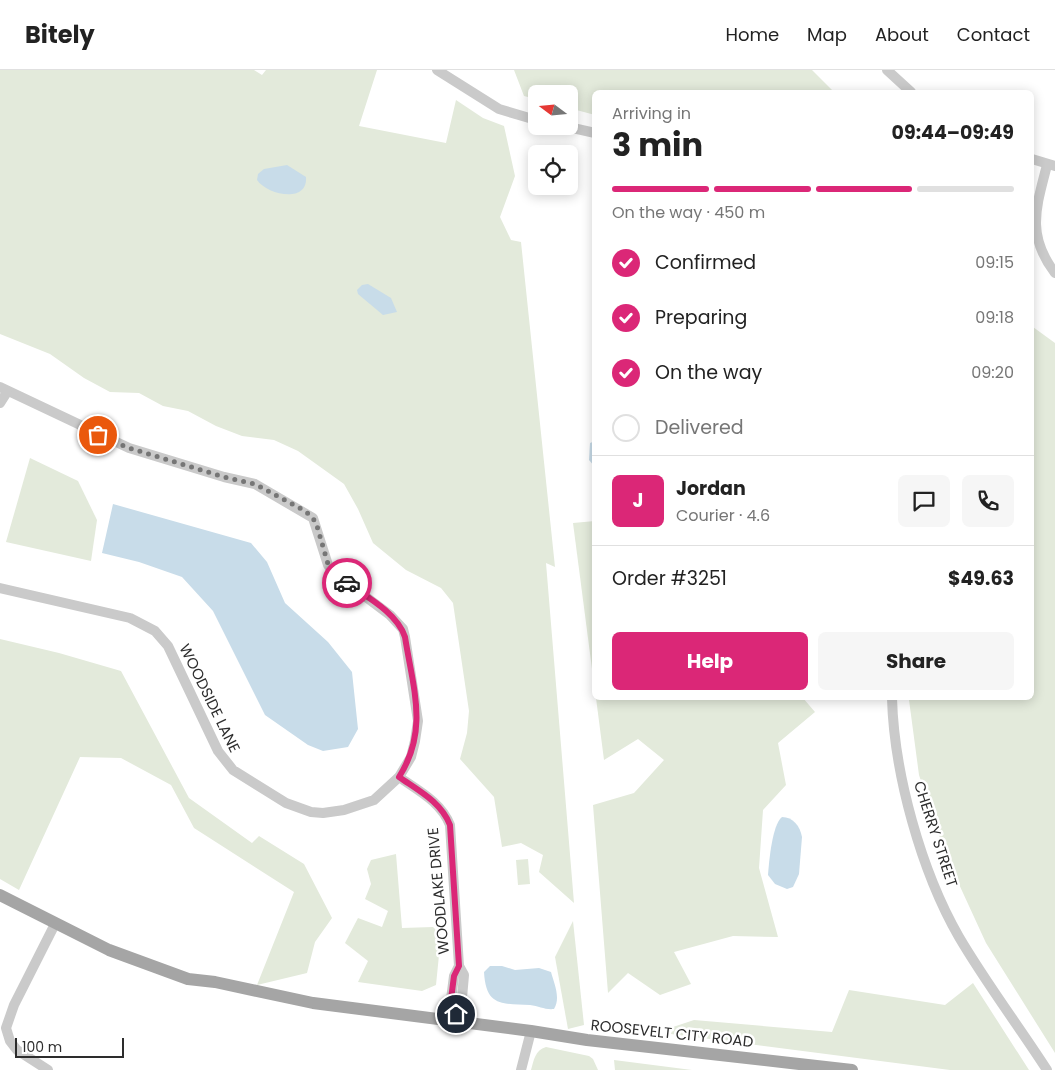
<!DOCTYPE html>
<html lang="en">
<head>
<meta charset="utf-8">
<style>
  body { margin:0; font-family:Poppins,sans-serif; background:#f6f6f6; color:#222; height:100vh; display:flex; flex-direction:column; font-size:19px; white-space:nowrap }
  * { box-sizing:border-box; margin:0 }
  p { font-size:16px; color:#767676 }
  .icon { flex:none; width:28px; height:28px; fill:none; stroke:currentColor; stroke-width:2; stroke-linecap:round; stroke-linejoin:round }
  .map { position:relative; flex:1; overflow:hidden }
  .details { position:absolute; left:592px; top:20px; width:442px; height:610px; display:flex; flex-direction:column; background:#fff; border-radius:8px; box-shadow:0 2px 12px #0003 }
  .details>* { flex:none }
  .needle { width:32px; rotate:286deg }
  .tools { position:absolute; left:528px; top:15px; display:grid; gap:10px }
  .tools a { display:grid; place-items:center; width:50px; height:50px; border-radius:8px; background:#fff; box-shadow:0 2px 12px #0003; font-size:25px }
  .scale { position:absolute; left:15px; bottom:12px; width:109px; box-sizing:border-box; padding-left:5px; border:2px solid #2d2d2d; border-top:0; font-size:14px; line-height:18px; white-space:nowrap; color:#2d2d2d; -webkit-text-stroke:4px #fff; paint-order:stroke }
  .pin { position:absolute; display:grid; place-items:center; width:42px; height:42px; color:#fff; margin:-21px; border:2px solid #fff; border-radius:50%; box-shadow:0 1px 5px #0007 }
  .courier { position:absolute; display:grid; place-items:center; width:50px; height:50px; margin:-25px; border:4px solid #db2777; border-radius:50%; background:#fff; color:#222; box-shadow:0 1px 6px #0007 }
  .head em { font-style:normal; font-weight:700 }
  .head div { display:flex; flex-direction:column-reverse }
  .head { display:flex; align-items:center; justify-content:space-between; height:85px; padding:0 20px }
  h1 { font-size:32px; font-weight:700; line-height:38px }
  .bar { display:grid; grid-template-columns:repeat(4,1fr); gap:8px 5px; align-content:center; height:60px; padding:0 20px }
  .bar i { height:6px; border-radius:4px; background:#e0e0e0 }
  .bar .on { background:#db2777 }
  .bar p { grid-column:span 4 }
  .line { display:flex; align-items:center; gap:12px; padding:0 20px; border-top:1px solid #e0e0e0 }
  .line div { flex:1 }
  .round { display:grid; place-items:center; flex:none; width:52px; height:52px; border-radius:8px; background:#f6f6f6 }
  ol { padding:0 20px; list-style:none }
  li { display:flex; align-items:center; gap:15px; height:55px }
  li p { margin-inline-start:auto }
  li .icon { padding:5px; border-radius:50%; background:#db2777; color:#fff; stroke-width:4 }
  li:last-child { color:#767676 }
  li i { width:28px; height:28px; border:2px solid #e0e0e0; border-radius:50% }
  .button { display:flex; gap:10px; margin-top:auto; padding:10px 20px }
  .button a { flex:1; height:58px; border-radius:8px; background:#db2777; color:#fff; font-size:20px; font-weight:700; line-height:58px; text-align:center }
  .button a+a { background:#f6f6f6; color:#222 }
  header { display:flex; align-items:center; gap:30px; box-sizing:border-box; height:70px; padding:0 25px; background:#fff; border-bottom:1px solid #e0e0e0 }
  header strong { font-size:24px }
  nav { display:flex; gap:28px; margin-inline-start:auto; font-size:18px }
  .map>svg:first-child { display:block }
  .green { fill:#e3eadb }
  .water { fill:#c8dce9 }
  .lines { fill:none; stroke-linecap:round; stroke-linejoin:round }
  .minor { stroke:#cacaca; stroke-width:10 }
  .major { stroke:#a5a5a5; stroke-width:12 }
  .done { stroke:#767676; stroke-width:5; stroke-dasharray:0 9 }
  .route { stroke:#db2777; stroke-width:6 }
  .labels { text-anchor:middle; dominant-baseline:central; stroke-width:5; stroke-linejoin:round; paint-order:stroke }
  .street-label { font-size:15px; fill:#2d2d2d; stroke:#fff }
</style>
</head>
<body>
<header>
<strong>Bitely</strong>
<nav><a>Home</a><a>Map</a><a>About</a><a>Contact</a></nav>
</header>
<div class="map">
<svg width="1055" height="1000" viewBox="0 0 1055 1000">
  <rect width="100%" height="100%" fill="#fff"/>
  <g class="green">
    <polygon points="0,0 254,0 262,5 266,0 377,0 359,56 446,73 456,30 483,48 504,56 515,106 500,147 511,170 521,172 555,497 546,493 574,833 539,802 543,785 521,773 502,777 494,727 460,689 467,663 469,641 453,533 441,518 406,500 373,473 358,439 344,414 298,381 274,370 242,366 216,356 188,341 163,336 139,323 110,322 84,308 50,284 0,264"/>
    <polygon points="514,0 812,0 834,22 595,22 595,45 569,38 569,24 536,24 536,29 524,26"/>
    <polygon points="1033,257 1055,273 1055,983 986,873 946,786 919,705 909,630 909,628 1032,628"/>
    <polygon points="30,388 78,411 97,450 91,491 6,472"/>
    <polygon points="595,451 595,622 573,453"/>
    <polygon points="0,569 59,583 121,601 189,728 252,773 259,766 304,794 332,848 315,872 307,903 257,915 294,822 194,758 171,715 121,688 80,687 19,820 0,809"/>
    <polygon points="596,628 803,628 815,642 778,673 786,715 763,740 759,798 778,867 733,866 674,882 691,914 660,925 628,903 608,923 593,735 634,723 664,690 638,669 604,690"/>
    <polygon points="396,784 402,858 433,857 441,865 436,915 422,921 358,912 368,891 345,873 358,848 382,857 388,841 365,829 371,814 367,799 371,790"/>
    <polygon points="528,789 530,814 518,815 516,790"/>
    <polygon points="573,851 584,955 568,959 555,887"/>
    <polygon points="973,913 1029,1000 950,1000 671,964 673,957 694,950 832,962 849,920 945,935"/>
    <path d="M 546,977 L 589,986 L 593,989 L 598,1000 L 531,1000 C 534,990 535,980 546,977 Z"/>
    <polygon points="614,990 692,1000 615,1000"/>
  </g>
  <g class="water">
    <path d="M 287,95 L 306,107 C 308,134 267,125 257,110 L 258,104 L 264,99 Z"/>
    <polygon points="368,214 391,228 397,242 383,245 358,224 357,220 362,215"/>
    <polygon points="595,371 595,397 589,390 590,373"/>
    <polygon points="113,434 251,473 267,492 285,533 328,572 352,602 358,659 348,677 323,681 308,675 265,645 213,541 182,507 139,492 102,483"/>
    <path d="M 782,747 C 793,747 800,756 802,767 L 799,804 L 793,817 L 787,819 L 775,814 L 768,805 C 769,792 772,755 782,747 Z"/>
    <path d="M 490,896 L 502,896 L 515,900 L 539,898 L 551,902 C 554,913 561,928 554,939 C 545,940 539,936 530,935 C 503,933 486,938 484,902 Z"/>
  </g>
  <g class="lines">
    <g class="minor">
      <polyline points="437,0 499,39 536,50"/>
      <polyline points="887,0 911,22"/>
      <polyline points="564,56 595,63"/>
      <polyline points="1032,89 1055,96"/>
      <path d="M 1047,95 C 1036,138 1026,165 1055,203"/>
      <polyline points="0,317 129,378 224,407 255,414 313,448 328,495 334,503 390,545 403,559 405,567 418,651 415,671 411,687 399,707 374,730 344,740 323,743 311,742 286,733 233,700 218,681 168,576 155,561 130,548 0,518"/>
      <polyline points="0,333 7,322"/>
      <path d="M 892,628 C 894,703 921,801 959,867 C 986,913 1018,955 1047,1000"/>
      <path d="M 399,707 C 419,721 441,732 450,755 L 459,896 L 464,905 L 461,939 L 456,944 L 455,951"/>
      <polyline points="456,944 450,937 454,906 459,896"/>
      <polyline points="48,1000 17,980 10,971 6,958 14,935 55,854"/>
      <polyline points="521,1000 531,961"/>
    </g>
    <polyline class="major" points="0,825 109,880 188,909 215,912 313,933 531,961 587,970 852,1000"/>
  </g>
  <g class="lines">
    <polyline class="done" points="98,365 129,378 224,407 255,414 305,441 313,448 317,456 328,494 334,503 347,513"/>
    <path class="route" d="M 347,513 C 367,527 397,543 405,567 C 413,618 429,660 399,707 C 419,721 441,732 450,755 L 459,896 L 454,906 L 450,937 L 456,944"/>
  </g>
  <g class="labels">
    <g class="street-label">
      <text transform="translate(210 628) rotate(64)">WOODSIDE LANE</text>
      <text transform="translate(936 764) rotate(72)">CHERRY STREET</text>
      <text transform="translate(438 821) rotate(-95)">WOODLAKE DRIVE</text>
      <text transform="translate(672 963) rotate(6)">ROOSEVELT CITY ROAD</text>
    </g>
  </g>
</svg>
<div class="tools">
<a><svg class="needle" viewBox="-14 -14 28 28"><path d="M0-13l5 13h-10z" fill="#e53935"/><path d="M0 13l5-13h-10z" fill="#767676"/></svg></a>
<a><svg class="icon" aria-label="locate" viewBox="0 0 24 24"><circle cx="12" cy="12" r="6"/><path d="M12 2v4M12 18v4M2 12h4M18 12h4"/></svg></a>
</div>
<div class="scale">100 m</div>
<div class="pin" style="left:98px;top:365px;background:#ea580c"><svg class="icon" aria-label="bag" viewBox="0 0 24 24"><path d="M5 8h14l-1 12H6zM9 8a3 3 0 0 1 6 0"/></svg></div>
<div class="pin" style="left:456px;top:944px;background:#1f2937"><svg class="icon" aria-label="home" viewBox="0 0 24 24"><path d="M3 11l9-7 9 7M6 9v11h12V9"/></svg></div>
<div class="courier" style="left:347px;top:513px"><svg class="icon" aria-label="car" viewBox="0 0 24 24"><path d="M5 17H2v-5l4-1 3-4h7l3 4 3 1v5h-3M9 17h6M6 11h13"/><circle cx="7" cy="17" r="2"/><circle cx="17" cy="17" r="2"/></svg></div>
<section class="details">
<div class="head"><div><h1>3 min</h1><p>Arriving in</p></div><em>09:44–09:49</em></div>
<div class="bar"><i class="on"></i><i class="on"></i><i class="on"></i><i></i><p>On the way · 450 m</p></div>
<ol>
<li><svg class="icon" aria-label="check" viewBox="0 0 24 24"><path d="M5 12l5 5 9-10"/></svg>Confirmed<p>09:15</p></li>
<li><svg class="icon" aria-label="check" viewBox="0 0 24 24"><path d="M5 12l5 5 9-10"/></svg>Preparing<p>09:18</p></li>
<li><svg class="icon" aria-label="check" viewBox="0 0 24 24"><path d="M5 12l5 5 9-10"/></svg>On the way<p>09:20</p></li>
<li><i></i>Delivered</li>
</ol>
<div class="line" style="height:90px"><b class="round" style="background:#db2777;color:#fff">J</b><div><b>Jordan</b><p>Courier · 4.6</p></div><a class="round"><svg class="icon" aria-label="chat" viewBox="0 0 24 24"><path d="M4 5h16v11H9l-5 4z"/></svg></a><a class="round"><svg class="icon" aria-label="phone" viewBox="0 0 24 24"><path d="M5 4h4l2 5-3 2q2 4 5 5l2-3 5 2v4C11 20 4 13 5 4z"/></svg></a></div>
<div class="line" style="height:65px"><div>Order #3251</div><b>$49.63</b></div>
<div class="button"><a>Help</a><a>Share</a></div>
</section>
</div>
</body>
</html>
